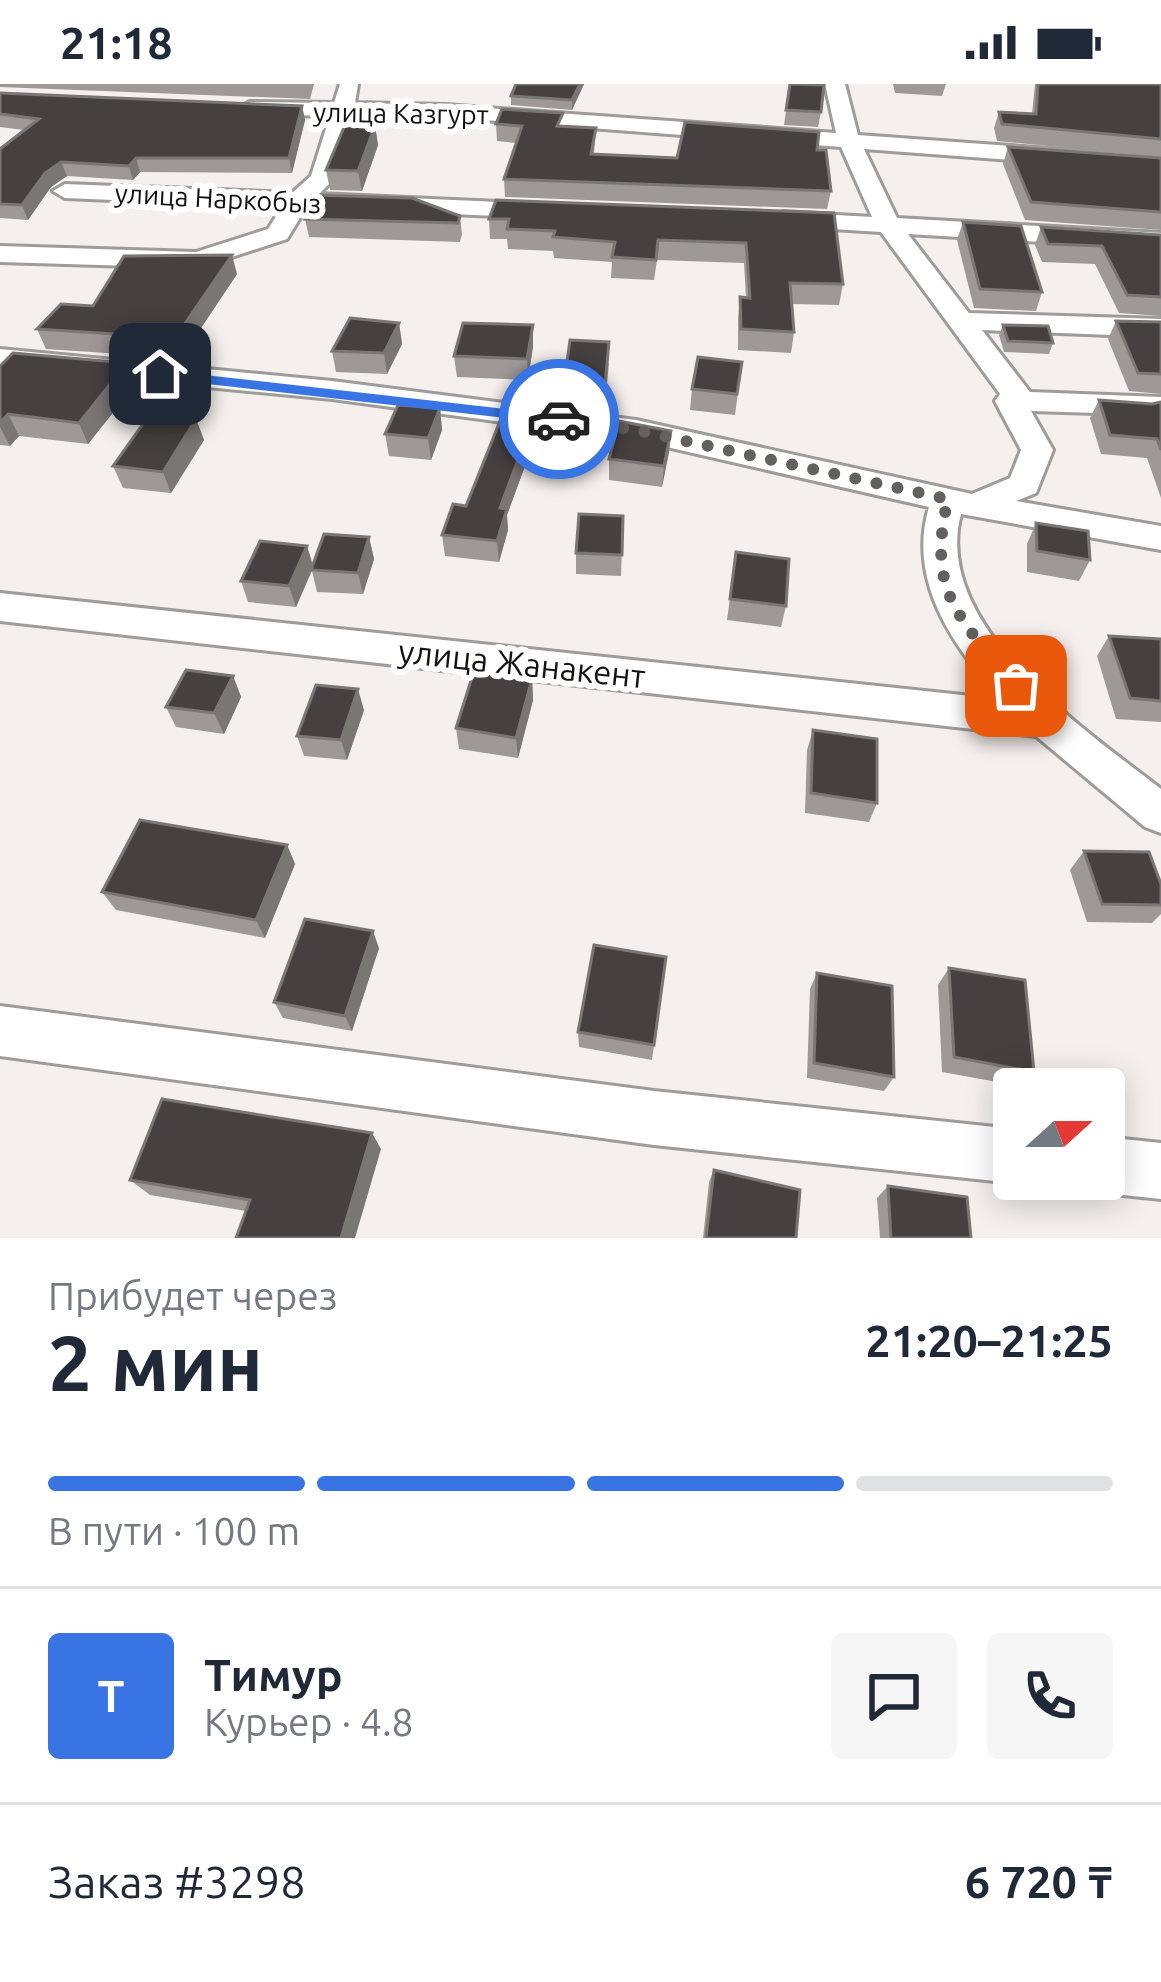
<!DOCTYPE html>
<html lang="ru">
<head>
<meta charset="utf-8">
<style>
  body { margin:0; font-family:Ubuntu,sans-serif; background:#f6f6f7; color:#1f2937; height:100vh; display:flex; flex-direction:column; font-size:45px; white-space:nowrap }
  * { box-sizing:border-box; margin:0 }
  p { font-size:39px; color:#747a83 }
  .icon { flex:none; width:66px; height:66px; fill:none; stroke:currentColor; stroke-width:2; stroke-linecap:round; stroke-linejoin:round }
  .map { position:relative; height:1154px; overflow:hidden }
  .sheet { display:flex; flex-direction:column; background:#fff; flex:1 }
  .sheet>* { flex:none }
  .needle { width:78px; rotate:69deg }
  .buttons { position:absolute; left:993px; top:984px; display:grid; gap:24px }
  .buttons a { display:grid; place-items:center; width:132px; height:132px; border-radius:12px; background:#fff; box-shadow:0 6px 30px #0003; font-size:60px }
  .pin { position:absolute; display:grid; place-items:center; width:102px; height:102px; color:#fff; margin:-51px; border-radius:24px; box-shadow:0 6px 18px #0006 }
  .courier { position:absolute; display:grid; place-items:center; width:120px; height:120px; margin:-60px; border:9px solid #3874e3; border-radius:50%; background:#fff; color:#222; box-shadow:0 3px 15px #0007 }
  .overview em { font-style:normal; font-weight:700 }
  .overview div { display:flex; flex-direction:column-reverse }
  .overview { display:flex; align-items:center; justify-content:space-between; height:204px; padding:0 48px }
  h1 { font-size:78px; font-weight:700; line-height:90px }
  .bar { display:grid; grid-template-columns:repeat(4,1fr); gap:18px 12px; align-content:center; height:144px; padding:0 48px }
  .bar i { height:15px; border-radius:9px; background:#e0e1e3 }
  .bar .on { background:#3874e3 }
  .bar p { grid-column:span 4 }
  .line { display:flex; align-items:center; gap:30px; padding:0 48px; border-top:3px solid #e0e1e3 }
  .line div { flex:1 }
  .round { display:grid; place-items:center; flex:none; width:126px; height:126px; border-radius:12px; background:#f6f6f7 }
  .status { display:flex; justify-content:space-between; align-items:center; height:84px; padding:0 60px; background:#fff; direction:ltr }
  .status svg { height:33px; fill:currentColor }
  .map>svg:first-child { display:block }
  .lines { fill:none; stroke-linecap:round; stroke-linejoin:round }
  .minor-casing { stroke:#9f9b98; stroke-width:6 }
  .minor { fill:#fff; fill-rule:evenodd }
  .wall { fill:#9e9896 }
  .shaded-wall { fill:#7a7674 }
  .building { fill:#464140; stroke:#7a7674; stroke-width:3 }
  .route { fill:#3874e3 }
  .done { stroke:#63605e; stroke-width:12; stroke-dasharray:0 21.6 }
  .labels { text-anchor:middle; dominant-baseline:central; stroke-width:12; stroke-linejoin:round; paint-order:stroke }
  .far-street-label { font-size:27px; fill:#141211; stroke:#fff }
  .street-label { font-size:33px; fill:#141211; stroke:#fff }
</style>
</head>
<body>
<div class="status"><b>21:18</b><svg viewBox="0 0 49 12"><path d="M0 12V9h3v3zM5 12V6h3v6zM10 12V3h3v9zM15 12V0h3v12zM26 1h20v11H26zM47 4h2v5h-2z"/></svg></div>
<div class="map">
<svg width="1161" height="1154" viewBox="0 0 1161 1154">
  <rect width="100%" height="100%" fill="#f5f0ed"/>
  <g class="lines">
    <defs>
      <g id="minor">
        <path d="M 340,0 L 358,0 L 355,19 L 445,21 L 836,49 L 825,0 L 845,0 L 858,51 L 1161,73 L 1161,87 L 864,65 L 897,134 L 1161,149 L 1161,165 L 908,150 L 969,229 L 1161,235 L 1161,253 L 982,246 L 1030,308 L 1161,313 L 1161,331 L 1031,327 L 1053,366 L 1036,409 L 1016,417 L 1161,442 L 1161,466 L 961,430 C 931,542 1085,646 1161,705 L 1161,749 L 1145,743 L 1036,652 L 0,537 L 0,509 L 1000,615 C 952,561 907,496 929,423 L 636,356 L 332,315 L 0,283 L 0,265 L 332,297 L 636,336 L 972,410 L 1010,394 L 1021,366 L 995,317 L 1000,310 L 881,148 L 783,142 L 771,135 L 783,128 L 872,133 L 841,63 L 445,33 L 351,32 L 334,95 L 319,110 L 544,120 L 556,127 L 544,134 L 306,124 L 287,155 L 198,184 L 0,178 L 0,162 L 196,168 L 268,145 L 282,123 L 65,114 L 53,107 L 65,100 L 292,109 L 311,92 L 330,32 L 250,30 L 239,24 L 250,18 L 334,19 Z"/>
        <polygon points="0,922 654,1007 1014,1045 1014,1095 1025,1095 1014,1099 654,1061 0,972"/>
        <polygon points="1104,1053 1161,1059 1161,1115 1104,1109 1085,1100 1082,1095 1104,1095"/>
      </g>
    </defs>
    <use href="#minor" class="minor-casing"/>
    <use href="#minor" class="minor"/>
  </g>
  <g class="wall">
    <polygon points="0,0 314,0 310,15 0,3"/>
    <polygon points="516,0 584,0 572,26 511,21 511,12"/>
    <polygon points="790,0 821,28 818,43 784,41"/>
    <polygon points="893,0 946,0 942,12 895,9"/>
    <polygon points="1035,0 1161,0 1161,73 997,57 994,44 999,28 1032,30"/>
    <polygon points="0,9 302,22 305,36 292,89 140,88 133,96 67,92 51,103 28,136 0,134 0,65 24,46 0,43"/>
    <polygon points="496,40 596,44 594,70 677,74 817,66 831,107 827,125 505,113 504,95 516,59 497,57"/>
    <polygon points="375,42 378,61 362,107 330,106 326,86"/>
    <polygon points="1008,63 1161,74 1161,146 1025,136 1003,80"/>
    <polygon points="834,129 843,200 839,221 792,220 794,248 791,269 738,266 738,234 740,213 746,214 744,179 657,176 654,196 611,194 612,178 554,174 553,167 508,165 507,155 490,155 489,135"/>
    <polygon points="460,132 462,150 460,158 309,153 305,135"/>
    <polygon points="963,138 1042,208 1036,227 974,224 957,156"/>
    <polygon points="1041,143 1161,151 1161,232 1119,229 1095,180 1042,178 1035,161"/>
    <polygon points="237,190 181,274 46,265 37,245 93,222"/>
    <polygon points="1116,237 1161,238 1161,310 1129,307 1108,255"/>
    <polygon points="399,239 402,260 387,290 336,288 332,267"/>
    <polygon points="533,241 533,262 528,296 457,293 454,272"/>
    <polygon points="1003,241 1053,259 1049,270 1004,268 999,251"/>
    <polygon points="742,278 735,331 690,326 692,305"/>
    <polygon points="127,279 135,301 88,360 19,352 10,362 0,361 0,282"/>
    <polygon points="609,279 605,322 564,320 564,299"/>
    <polygon points="1099,316 1152,320 1161,318 1161,414 1147,374 1101,370 1090,334"/>
    <polygon points="440,324 442,346 431,376 389,372 385,350"/>
    <polygon points="535,330 536,352 507,431 508,446 499,478 445,472 442,451"/>
    <polygon points="196,335 204,356 171,409 123,404 113,382"/>
    <polygon points="669,368 662,403 609,396 609,375"/>
    <polygon points="623,432 621,492 576,490 576,469"/>
    <polygon points="1036,439 1090,476 1079,497 1027,488 1027,460"/>
    <polygon points="369,453 374,475 363,510 317,508 312,487 296,523 248,518 241,497 307,462 313,481"/>
    <polygon points="736,468 786,522 781,543 727,536"/>
    <polygon points="1109,552 1161,555 1161,638 1116,635 1097,572"/>
    <polygon points="233,592 241,613 224,650 176,643 166,623"/>
    <polygon points="532,595 533,616 518,674 459,665 456,644"/>
    <polygon points="364,626 347,676 304,672 297,652"/>
    <polygon points="813,646 877,719 869,738 805,729 807,666"/>
    <polygon points="287,761 295,780 265,854 116,826 102,808"/>
    <polygon points="1084,767 1161,821 1161,830 1152,839 1087,838 1070,786"/>
    <polygon points="379,864 352,947 283,934 274,918"/>
    <polygon points="666,873 652,976 579,963 578,948"/>
    <polygon points="949,884 1034,988 1020,1002 942,988 938,901"/>
    <polygon points="817,889 894,993 884,1007 807,994 810,905"/>
    <polygon points="381,1065 246,1127 150,1111 130,1096"/>
    <polygon points="714,1086 796,1154 703,1154 709,1098"/>
    <polygon points="888,1102 971,1154 880,1154 877,1114"/>
  </g>
  <g class="shaded-wall">
    <polygon points="580,0 584,0 572,26 572,16"/>
    <polygon points="302,22 305,36 292,89 289,74"/>
    <polygon points="375,42 378,61 362,107 358,87"/>
    <polygon points="136,74 140,88 133,96 129,82"/>
    <polygon points="61,78 67,92 51,103 28,136 22,121 45,89"/>
    <polygon points="232,171 237,190 181,274 175,254"/>
    <polygon points="399,239 402,260 387,290 384,269"/>
    <polygon points="533,241 533,262 528,296 527,275"/>
    <polygon points="127,279 135,301 88,360 79,339"/>
    <polygon points="440,324 442,346 431,376 428,354"/>
    <polygon points="8,330 19,352 10,362 0,343 0,339"/>
    <polygon points="535,330 536,352 507,431 508,446 499,478 497,457 500,424"/>
    <polygon points="196,335 204,356 171,409 163,388"/>
    <polygon points="671,347 669,368 662,403 664,382"/>
    <polygon points="369,453 374,475 363,510 358,489"/>
    <polygon points="307,462 313,483 296,523 289,502"/>
    <polygon points="233,592 241,613 224,650 214,629"/>
    <polygon points="532,595 533,616 518,674 516,654"/>
    <polygon points="358,605 364,626 347,676 341,656"/>
    <polygon points="287,761 295,780 265,854 256,836"/>
    <polygon points="373,847 379,864 352,947 345,932"/>
    <polygon points="372,1049 381,1065 355,1154 341,1154"/>
  </g>
  <g class="building">
    <polygon points="516,0 580,0 572,16 511,12"/>
    <polygon points="790,0 824,1 821,28 786,26"/>
    <polygon points="1038,0 1161,0 1161,55 1002,40 999,28 1036,30"/>
    <polygon points="0,9 302,22 289,74 136,74 129,82 61,78 45,89 22,121 0,120 0,65 39,35 0,30"/>
    <polygon points="502,25 563,29 557,42 596,44 591,70 677,74 685,38 819,48 817,66 826,66 831,107 504,95 522,42 496,40"/>
    <polygon points="345,41 375,42 358,87 326,86"/>
    <polygon points="1008,63 1161,74 1161,128 1031,118"/>
    <polygon points="315,111 412,114 460,132 458,139 305,135"/>
    <polygon points="496,116 834,129 843,200 790,199 794,248 741,245 740,213 750,214 746,159 658,156 656,176 612,173 615,158 553,153 555,147 507,145 509,135 489,135"/>
    <polygon points="963,138 1021,142 1042,208 980,205"/>
    <polygon points="1041,143 1161,151 1161,213 1127,211 1102,162 1048,160"/>
    <polygon points="232,171 175,254 37,245 61,220 93,222 124,172"/>
    <polygon points="350,234 399,239 384,269 332,267"/>
    <polygon points="1116,237 1161,238 1161,290 1138,289"/>
    <polygon points="463,239 533,241 527,275 454,272"/>
    <polygon points="1003,241 1048,242 1053,259 1008,257"/>
    <polygon points="570,256 609,258 605,301 564,299"/>
    <polygon points="13,269 127,279 79,339 8,330 0,339 0,282"/>
    <polygon points="698,273 742,278 737,310 692,305"/>
    <polygon points="1099,316 1152,320 1161,318 1161,366 1157,355 1110,351"/>
    <polygon points="398,321 440,324 428,354 385,350"/>
    <polygon points="504,327 535,330 500,424 507,425 497,457 442,451 453,420 466,422"/>
    <polygon points="150,330 196,335 163,388 113,382"/>
    <polygon points="619,337 671,347 664,382 609,375"/>
    <polygon points="579,430 623,432 622,471 576,469"/>
    <polygon points="1036,439 1088,447 1090,476 1037,467"/>
    <polygon points="324,450 369,453 358,489 311,486"/>
    <polygon points="260,457 307,462 289,502 241,497"/>
    <polygon points="736,468 789,475 786,522 730,515"/>
    <polygon points="1109,552 1161,555 1161,617 1130,614"/>
    <polygon points="186,586 233,592 214,629 166,623"/>
    <polygon points="474,587 532,595 516,654 456,644"/>
    <polygon points="316,601 358,605 341,656 297,652"/>
    <polygon points="813,646 877,655 877,719 811,709"/>
    <polygon points="140,736 287,761 256,836 102,808"/>
    <polygon points="1084,767 1149,768 1161,800 1161,821 1102,820"/>
    <polygon points="305,835 373,847 345,932 274,918"/>
    <polygon points="594,861 666,873 654,961 578,948"/>
    <polygon points="949,884 1025,896 1034,988 954,973"/>
    <polygon points="817,889 892,902 894,993 814,979"/>
    <polygon points="162,1015 372,1049 341,1154 236,1154 250,1116 130,1096"/>
    <polygon points="714,1086 800,1106 796,1154 706,1154"/>
    <polygon points="888,1102 967,1113 971,1154 891,1154"/>
  </g>
  <polygon class="route" points="160,286 559,331 566,335 559,340 155,294"/>
  <g class="lines">
    <path class="done" d="M 559,335 L 636,346 L 948,415 C 926,508 959,534 1016,602"/>
  </g>
  <g class="labels">
    <g class="far-street-label">
      <text transform="translate(401 29) rotate(1)">улица Казгурт</text>
      <text transform="translate(218 114) rotate(3)">улица Наркобыз</text>
    </g>
    <g class="street-label">
      <text transform="translate(522 579) rotate(6)">улица Жанакент</text>
    </g>
  </g>
</svg>
<div class="buttons">
<a><svg class="needle" viewBox="-14 -14 28 28"><path d="M0-13l5 13h-10z" fill="#e53935"/><path d="M0 13l5-13h-10z" fill="#747a83"/></svg></a>
</div>
<div class="pin" style="left:1016px;top:602px;background:#ea580c"><svg class="icon" aria-label="bag" viewBox="0 0 24 24"><path d="M5 8h14l-1 12H6zM9 8a3 3 0 0 1 6 0"/></svg></div>
<div class="pin" style="left:160px;top:290px;background:#1f2937"><svg class="icon" aria-label="home" viewBox="0 0 24 24"><path d="M3 11l9-7 9 7M6 9v11h12V9"/></svg></div>
<div class="courier" style="left:559px;top:335px"><svg class="icon" aria-label="car" viewBox="0 0 24 24"><path d="M5 17H2v-5l4-1 3-4h7l3 4 3 1v5h-3M9 17h6M6 11h13"/><circle cx="7" cy="17" r="2"/><circle cx="17" cy="17" r="2"/></svg></div>
</div>
<section class="sheet">
<div class="overview"><div><h1>2 мин</h1><p>Прибудет через</p></div><em>21:20–21:25</em></div>
<div class="bar"><i class="on"></i><i class="on"></i><i class="on"></i><i></i><p>В пути · 100 m</p></div>
<div class="line" style="height:216px"><b class="round" style="background:#3874e3;color:#fff">Т</b><div><b>Тимур</b><p>Курьер · 4.8</p></div><a class="round"><svg class="icon" aria-label="chat" viewBox="0 0 24 24"><path d="M4 5h16v11H9l-5 4z"/></svg></a><a class="round"><svg class="icon" aria-label="phone" viewBox="0 0 24 24"><path d="M5 4h4l2 5-3 2q2 4 5 5l2-3 5 2v4C11 20 4 13 5 4z"/></svg></a></div>
<div class="line" style="height:156px"><div>Заказ #3298</div><b>6 720 ₸</b></div>
</section>
</body>
</html>
